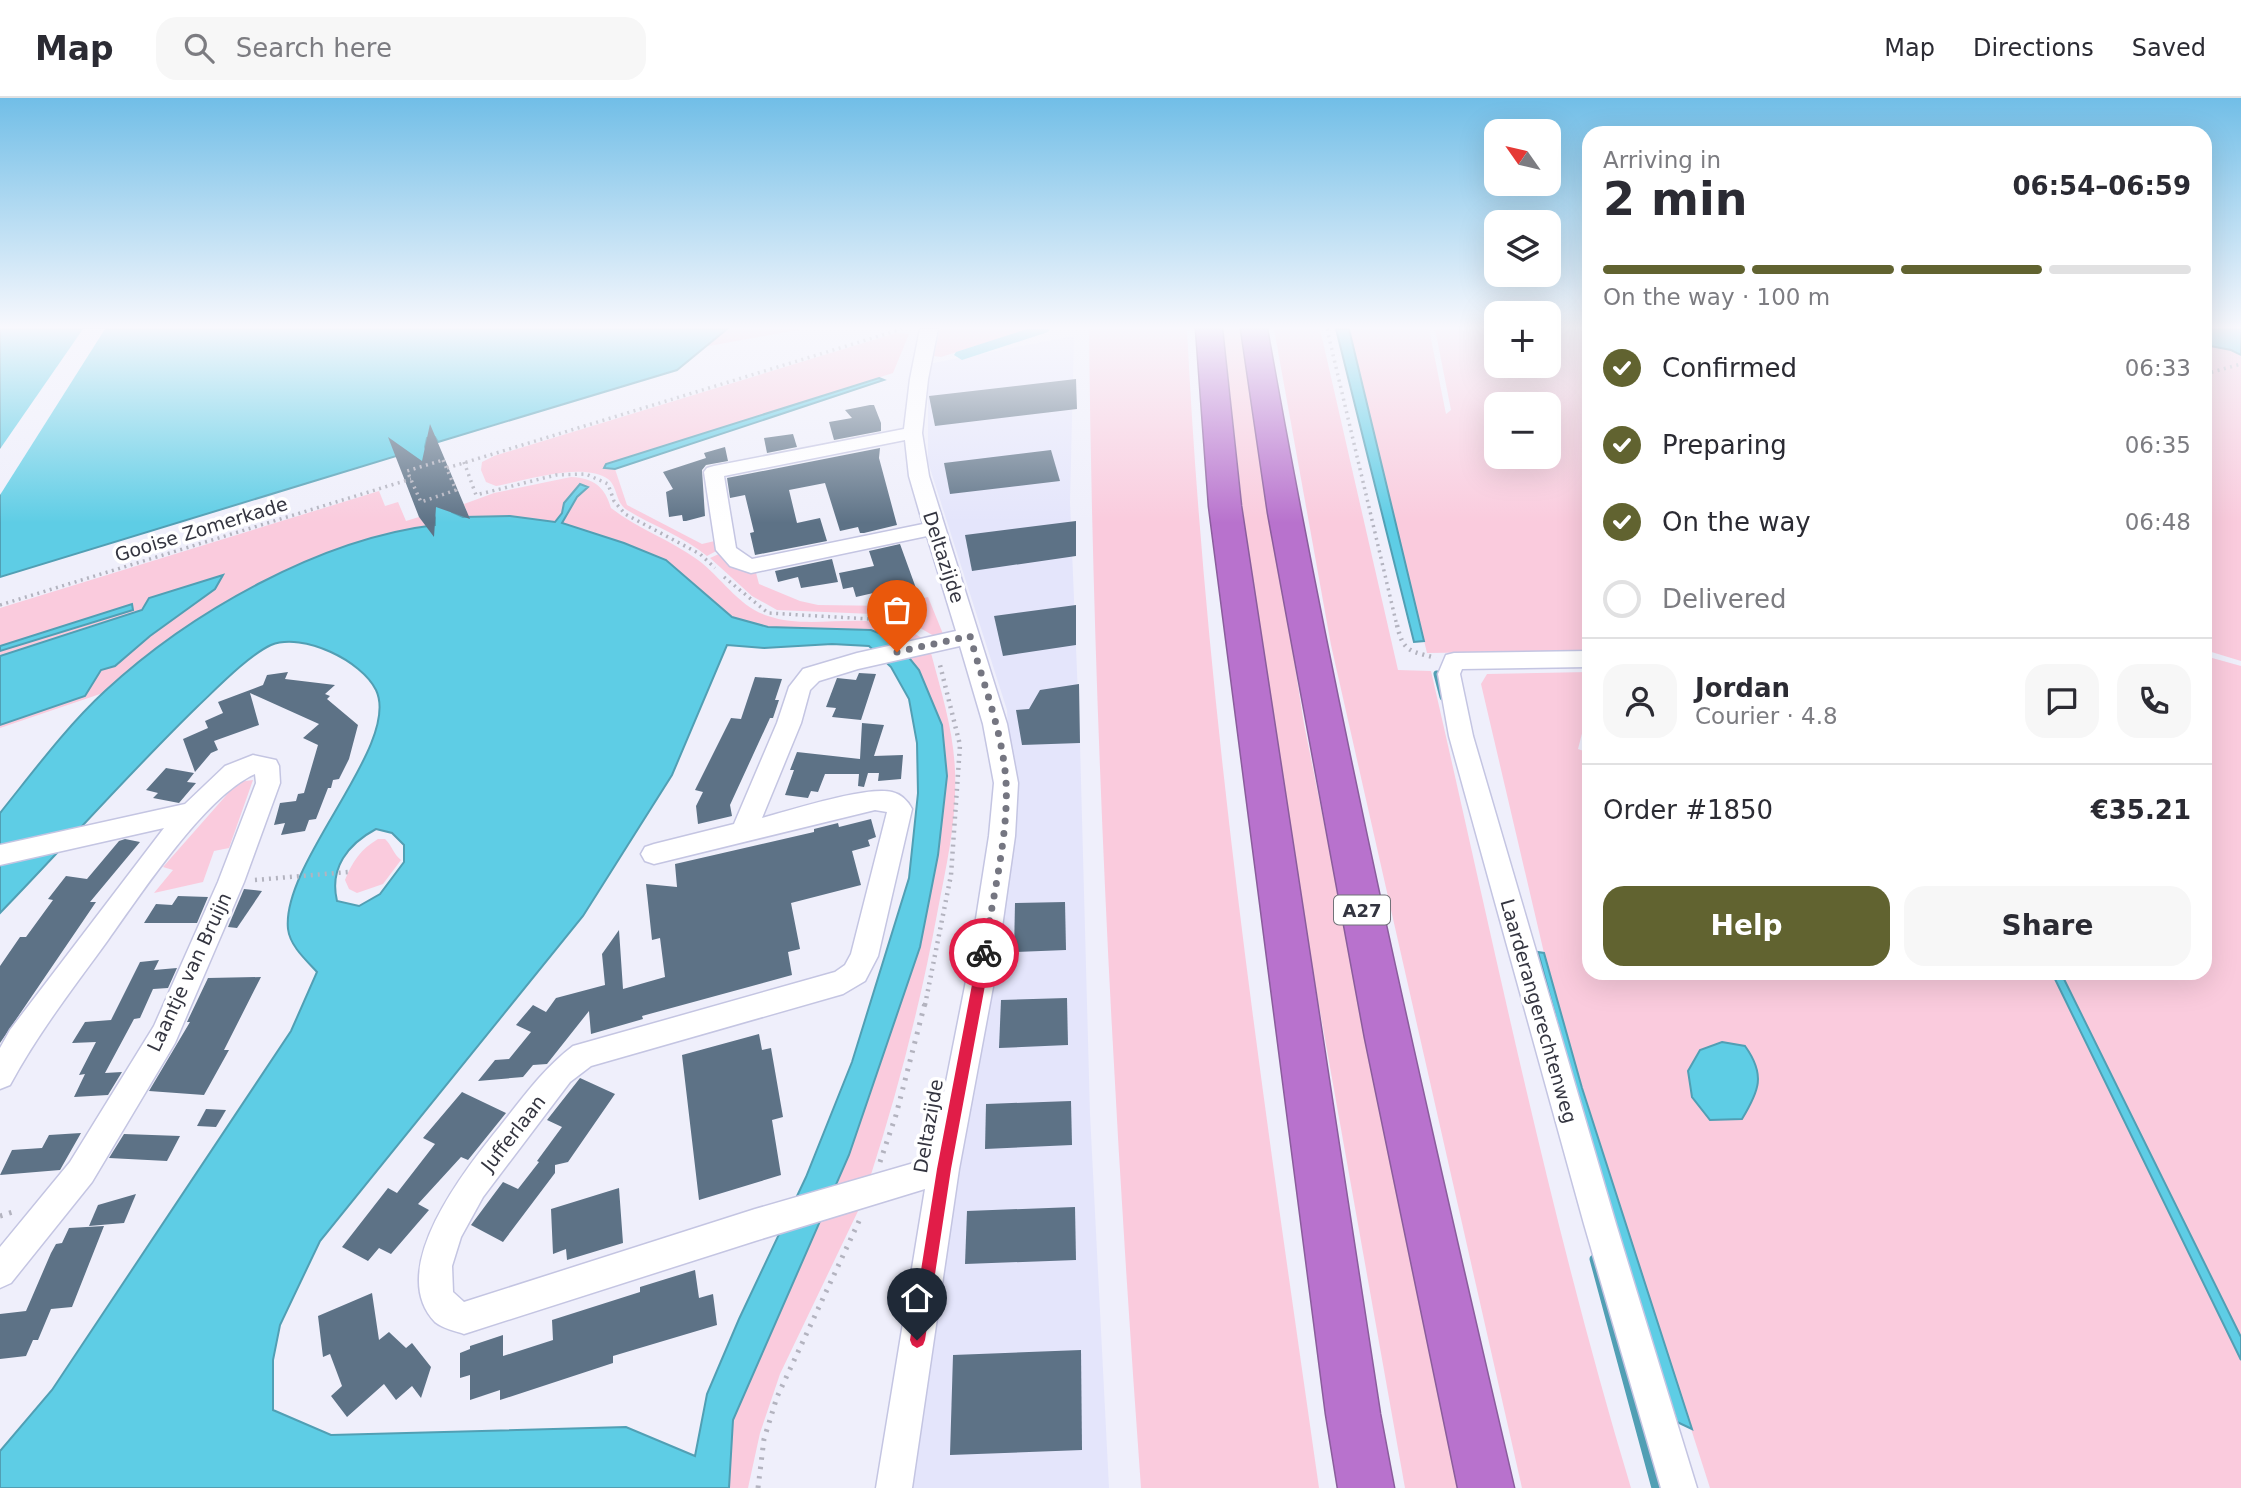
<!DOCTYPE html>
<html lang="en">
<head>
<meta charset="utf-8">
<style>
  body { margin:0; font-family:"DejaVu Sans",sans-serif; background:#f7f7f7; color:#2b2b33; height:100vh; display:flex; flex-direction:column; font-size:26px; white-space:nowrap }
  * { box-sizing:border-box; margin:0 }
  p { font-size:23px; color:#7c7c81 }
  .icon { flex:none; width:38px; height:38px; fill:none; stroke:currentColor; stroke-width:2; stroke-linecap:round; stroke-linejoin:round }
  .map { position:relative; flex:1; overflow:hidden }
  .sheet { position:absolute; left:1582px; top:28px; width:630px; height:854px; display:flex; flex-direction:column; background:#fff; border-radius:21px; box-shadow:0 7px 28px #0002 }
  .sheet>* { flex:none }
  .needle { width:46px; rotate:304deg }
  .controls { position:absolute; left:1484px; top:21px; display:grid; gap:14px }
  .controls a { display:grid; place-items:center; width:77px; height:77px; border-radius:14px; background:#fff; box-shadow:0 7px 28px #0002; font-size:35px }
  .pin { position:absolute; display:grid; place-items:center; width:60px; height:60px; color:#fff; margin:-72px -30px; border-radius:50% 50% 50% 0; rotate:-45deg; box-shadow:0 0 7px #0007 }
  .pin .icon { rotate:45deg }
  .courier { position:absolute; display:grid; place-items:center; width:70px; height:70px; margin:-35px; border:5px solid #e11d48; border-radius:50%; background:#fff; color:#222; box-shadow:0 2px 9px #0007 }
  .overview em { font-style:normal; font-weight:700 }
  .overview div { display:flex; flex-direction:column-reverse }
  .overview { display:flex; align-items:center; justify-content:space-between; height:119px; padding:0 21px }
  h1 { font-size:46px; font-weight:700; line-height:52px }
  .bar { display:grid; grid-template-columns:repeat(4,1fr); gap:10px 7px; align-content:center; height:84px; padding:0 21px }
  .bar i { height:9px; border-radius:5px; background:#e1e1e2 }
  .bar .active { background:#616330 }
  .bar p { grid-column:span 4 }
  .line { display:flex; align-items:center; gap:18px; padding:0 21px; border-top:2px solid #e1e1e2 }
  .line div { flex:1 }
  .round { display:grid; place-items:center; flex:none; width:74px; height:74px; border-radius:21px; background:#f7f7f7 }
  ol { padding:0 21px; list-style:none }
  li { display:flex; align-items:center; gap:21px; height:77px }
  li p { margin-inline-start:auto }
  li .icon { padding:7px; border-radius:50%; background:#616330; color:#fff; stroke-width:4 }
  li:last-child { color:#7c7c81 }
  li i { width:38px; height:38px; border:4px solid #e1e1e2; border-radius:50% }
  .cta { display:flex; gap:14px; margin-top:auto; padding:14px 21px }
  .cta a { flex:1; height:80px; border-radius:21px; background:#616330; color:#fff; font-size:28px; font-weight:700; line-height:80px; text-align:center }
  .cta a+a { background:#f7f7f7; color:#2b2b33 }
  header { display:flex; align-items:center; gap:42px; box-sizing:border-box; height:98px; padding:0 35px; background:#fff; border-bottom:2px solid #e1e1e2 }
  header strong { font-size:33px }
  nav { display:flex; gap:38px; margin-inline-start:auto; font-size:24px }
  .search { width:490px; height:63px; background:#f7f7f7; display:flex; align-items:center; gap:18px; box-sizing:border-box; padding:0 24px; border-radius:21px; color:#7c7c81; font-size:26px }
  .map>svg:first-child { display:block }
  .built { fill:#e4e5fb }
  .green { fill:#facbdd; fill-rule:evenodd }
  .water { fill:#5ecde5; stroke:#519fb4; stroke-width:2; fill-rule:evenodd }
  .pier { fill:#efeffb }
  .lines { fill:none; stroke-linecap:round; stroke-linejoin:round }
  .stream-far1 { stroke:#519fb4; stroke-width:7 }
  .stream { stroke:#519fb4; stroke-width:9 }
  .canal { fill:#5ecde5; fill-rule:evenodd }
  .building { fill:#5d7286 }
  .street-casing { stroke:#c4c5e2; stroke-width:3 }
  .highway-casing { stroke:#8a5d9c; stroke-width:3 }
  .path-far2 { stroke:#b3b3bf; stroke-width:3.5; stroke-dasharray:2 4.5; stroke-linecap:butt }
  .path-far1 { stroke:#b3b3bf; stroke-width:4.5; stroke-dasharray:2 5; stroke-linecap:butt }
  .path { stroke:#b3b3bf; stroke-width:5; stroke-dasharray:2.5 7; stroke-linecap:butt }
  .street { fill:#fff; fill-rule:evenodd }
  .highway { fill:#b872cd; fill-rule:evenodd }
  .route { fill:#e11d48 }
  .done { stroke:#757681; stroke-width:7; stroke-dasharray:0 12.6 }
  .labels { text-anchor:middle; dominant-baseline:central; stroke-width:7; stroke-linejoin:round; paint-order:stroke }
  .shield { fill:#fff; stroke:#717279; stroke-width:2 }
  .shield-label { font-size:18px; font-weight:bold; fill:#343540 }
  .street-label { font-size:19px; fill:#343540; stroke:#fff }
</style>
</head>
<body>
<header>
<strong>Map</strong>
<div class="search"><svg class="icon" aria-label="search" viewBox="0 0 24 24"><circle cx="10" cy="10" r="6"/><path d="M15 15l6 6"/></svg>Search here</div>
<nav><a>Map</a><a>Directions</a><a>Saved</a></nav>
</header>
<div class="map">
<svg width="2241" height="1390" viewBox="0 0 2241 1390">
  <rect width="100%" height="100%" fill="#efeffb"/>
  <polygon class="built" points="1074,238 1070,404 1080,646 1090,1016 1109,1390 906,1390 1014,742 1007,612 928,364 928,266"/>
  <g class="green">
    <polygon points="727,231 803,231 703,249"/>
    <polygon points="940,231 1029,231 941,259 934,258"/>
    <path d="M 1089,231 L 1187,231 C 1206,620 1264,1005 1319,1390 L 1141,1390 C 1113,1004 1093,618 1089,231 Z"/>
    <polygon points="1223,231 1242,231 1304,626 1458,1390 1405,1390 1302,812 1243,415"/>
    <path d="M 1274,231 L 1320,231 L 1398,572 L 1431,573 C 1494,846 1550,1122 1631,1390 L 1522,1390 L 1331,547 Z"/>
    <path d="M 1349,231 L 1429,231 L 1446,316 L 1451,312 L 1435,231 L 1496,231 L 1496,268 L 1549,268 L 1549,231 L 1589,231 L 1589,553 L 1427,555 ZM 1496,306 L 1549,306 L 1549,359 L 1496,359 Z"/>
    <polygon points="2205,231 2241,231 2241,563 2205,552"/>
    <path d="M 896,235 L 909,236 L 893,275 L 606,366 L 607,371 L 615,371 L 627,407 L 702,446 L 719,442 L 720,451 L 707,458 C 683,438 653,428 627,412 C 615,404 618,389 608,381 C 584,363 523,383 496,388 L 486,384 L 481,372 L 482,364 L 494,358 Z"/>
    <path d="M 571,379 C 594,380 605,389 611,410 C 638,431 671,442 698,462 C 722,480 739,509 768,518 C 817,535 879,506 924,542 L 899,547 L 871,532 L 768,529 L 732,519 L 666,462 L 624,445 L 558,424 L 510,418 L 463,419 L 468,417 L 464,406 L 494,395 Z"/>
    <polygon points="379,393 385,408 398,404 406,423 419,419 426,428 339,452 289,472 233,499 188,527 145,558 103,595 0,630 0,627 85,598 101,572 115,568 150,538 215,491 223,477 149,500 142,512 0,558 0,553 133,512 132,506 0,548 0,510"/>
    <polygon points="721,455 742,472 755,471 759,486 800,503 818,507 892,508 928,499 943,536 934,538 908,523 897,519 873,516 777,512 752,498 710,460"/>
    <path d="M 931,555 C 941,593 954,634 955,674 C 957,720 947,765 938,811 C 921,903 898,993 869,1083 L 833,1092 L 849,1057 L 920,849 L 938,757 L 919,572 L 909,559 Z"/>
    <polygon points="2205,558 2241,568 2241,1239 2061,875 2205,875"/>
    <polygon points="1589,574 1589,618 1586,620 1578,651 1589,655 1589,875 2052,875 2241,1262 2241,1390 1710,1390 1582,990 1544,855 1481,586 1487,576"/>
    <polygon points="253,682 229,750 214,753 203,784 154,795 173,772 163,769 238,684"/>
    <path d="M 378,741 L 385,741 C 392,747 393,756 401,762 L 383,786 L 357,795 L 349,791 L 345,782 C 352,764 361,751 378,741 Z"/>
    <polygon points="859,1111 780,1276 760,1335 748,1390 729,1390 733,1322 819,1124"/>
  </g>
  <g class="water">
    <path d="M 0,231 L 727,231 L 677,272 L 438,344 L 435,339 L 427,340 L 425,349 L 452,414 L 463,419 L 510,418 L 555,424 L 562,415 L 564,405 L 580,386 L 588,389 L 577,399 L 562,425 L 624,445 L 666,462 L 732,519 L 768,529 L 871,532 L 894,541 L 919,572 L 942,627 L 947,678 L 938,757 L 920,849 L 849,1057 L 733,1322 L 729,1390 L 0,1390 L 0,1353 L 52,1292 L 291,933 L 317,874 C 306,862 290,848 288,831 C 281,764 402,646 376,592 C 362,563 303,534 271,547 C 249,557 216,591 198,608 C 129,675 66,747 0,815 L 0,715 C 33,674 66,629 105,593 C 189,515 319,441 435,427 L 435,420 L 416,371 L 396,358 L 0,479 ZM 832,546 L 869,548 L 891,569 L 909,601 L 917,645 L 918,695 L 909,780 L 852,964 L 806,1079 L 739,1221 L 707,1296 L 695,1358 L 626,1329 L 331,1337 L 273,1312 L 273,1262 L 280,1227 L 320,1143 L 583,818 L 672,677 L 727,547 L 764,550 ZM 376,731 L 392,735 L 404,747 L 404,764 L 380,796 L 359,808 L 337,803 C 329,770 348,746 376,731 Z"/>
    <polygon points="1336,231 1349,231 1424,543 1414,544"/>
    <polygon points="2205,231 2241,231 2241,257 2231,252 2205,247"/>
    <polygon points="879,280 884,282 615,371 604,370 606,366"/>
    <polygon points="223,477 215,491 150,538 115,568 101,572 85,598 0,627 0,558 142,512 149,500"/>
    <polygon points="132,506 133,512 0,553 0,548"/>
    <polygon points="1538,854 1544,855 1582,990 1692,1331 1677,1324 1611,1122"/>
    <polygon points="2052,875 2061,875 2241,1239 2241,1262"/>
    <path d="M 1722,944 L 1745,948 C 1766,977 1759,993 1742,1021 L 1710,1022 L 1692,999 L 1688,973 L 1700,952 Z"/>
  </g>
  <polygon class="pier" points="83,231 105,231 0,397 0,351"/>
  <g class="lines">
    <polyline class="stream-far1" points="1437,576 1443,599"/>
    <polyline class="stream" points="1594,1161 1656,1390"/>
    <polygon class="canal" points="1027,231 1050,231 1048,234 968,260 962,262 954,257 956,254"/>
  </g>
  <g class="building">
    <polygon points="1076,281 1077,311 935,328 929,298"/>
    <polygon points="870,307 874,307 881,325 881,333 834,342 829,324 852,320 845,312"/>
    <polygon points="430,326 470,421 436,409 434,439 419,419 388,339 422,363"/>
    <polygon points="793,336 797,349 767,355 764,340"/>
    <polygon points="725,349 728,363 706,367 702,372 705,418 686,423 683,423 682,417 669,419 666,394 673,391 663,374 706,360 704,355"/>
    <polygon points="880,350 879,360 897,427 864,435 860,435 858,429 840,433 825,385 789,392 797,425 820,420 827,443 755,457 750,435 754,434 745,397 730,400 727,380"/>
    <polygon points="1051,352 1060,383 950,396 944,365"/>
    <polygon points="1076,423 1076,458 972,473 965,437"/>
    <polygon points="900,446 917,493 884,501 882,493 856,499 853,489 843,491 839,475 874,468 869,453"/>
    <polygon points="832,461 838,484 801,490 798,479 778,484 775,473"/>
    <polygon points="1076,507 1076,547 1003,558 994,518"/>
    <polygon points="288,574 285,581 335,587 325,596 330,598 327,601 358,627 349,661 339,681 333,682 331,690 328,690 316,721 309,722 305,733 281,737 285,725 274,727 280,705 296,703 298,696 304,695 318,647 303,640 319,626 250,595 259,627 214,643 218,652 211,655 195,674 183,641 208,630 205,623 223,615 218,604 263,587 267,577"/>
    <polygon points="859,575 876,576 861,622 832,619 836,610 826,609 837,580 856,582"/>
    <polygon points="755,579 782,581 775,602 779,602 773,620 770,620 730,707 732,718 698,726 696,708 703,694 695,692 731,620 741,621"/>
    <polygon points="1079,586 1080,645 1022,647 1016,612 1029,611 1040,592"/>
    <polygon points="862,625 884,627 874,658 903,657 901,681 878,683 879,675 868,675 864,689 858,688 859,676 825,676 818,694 811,693 808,700 785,697 794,672 790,672 797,654 860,661"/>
    <polygon points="166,670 194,675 187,684 196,685 179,705 153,700 158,695 146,692"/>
    <polygon points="871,721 876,739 868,742 870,748 852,753 861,787 791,805 800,851 788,854 792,877 642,918 643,921 591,936 589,913 547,966 533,967 523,979 478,983 495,962 509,961 531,934 516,927 533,907 546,914 556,900 605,887 602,856 619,832 623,891 665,879 660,840 652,842 646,786 677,789 675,766 814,734 814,731 838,725 839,729"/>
    <polygon points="125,741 140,744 90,804 96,804 0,945 0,868 20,839 26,839 53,802 48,801 66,778 87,781 119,743"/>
    <polygon points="244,791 262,793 237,830 228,829"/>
    <polygon points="178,798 208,799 197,825 144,825 156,806 172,807"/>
    <polygon points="1065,804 1066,852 1014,854 1015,805"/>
    <polygon points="159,862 154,872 177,870 168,890 153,891 140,920 134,921 105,975 122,974 108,997 74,999 85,976 79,977 96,944 72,945 85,924 111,922 140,864"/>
    <polygon points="261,879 224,952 229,952 204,997 149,993 190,924 187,924 208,880"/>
    <polygon points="1067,900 1068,947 999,950 1001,902"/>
    <polygon points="759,936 762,952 771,950 783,1019 772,1022 781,1077 699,1102 682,957"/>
    <polygon points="580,980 615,996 568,1064 555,1067 555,1075 503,1144 471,1127 503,1084 518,1091 539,1064 537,1063 562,1029 547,1022"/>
    <polygon points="462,994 506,1015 468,1062 461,1059 418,1106 429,1112 391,1156 379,1150 368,1163 342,1149 388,1090 397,1095 435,1046 423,1040"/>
    <polygon points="1071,1003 1072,1047 985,1051 986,1006"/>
    <polygon points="206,1011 226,1012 216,1029 197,1028"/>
    <polygon points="81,1035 60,1072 0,1077 12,1052 42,1050 49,1037"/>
    <polygon points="124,1036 180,1038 167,1063 109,1060"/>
    <polygon points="619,1090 623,1145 567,1162 566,1151 553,1156 551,1111"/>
    <polygon points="136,1096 124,1125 89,1128 98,1107"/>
    <polygon points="1075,1109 1076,1162 965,1166 967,1113"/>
    <polygon points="104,1128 72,1209 51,1211 38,1242 33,1242 26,1258 0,1261 0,1216 26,1213 51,1155 56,1146 62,1145 69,1130"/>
    <polygon points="695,1172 699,1200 713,1196 717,1227 613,1258 613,1265 500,1302 500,1292 470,1302 470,1277 460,1280 460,1255 470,1251 470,1248 503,1237 503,1258 553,1242 552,1222 640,1194 640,1189"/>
    <polygon points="372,1195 379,1242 389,1234 406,1250 412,1245 431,1269 421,1300 412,1288 396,1302 384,1286 347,1319 331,1298 342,1288 330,1256 323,1259 318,1218"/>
    <polygon points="1081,1252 1082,1352 950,1357 953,1257"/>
  </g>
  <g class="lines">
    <defs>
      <g id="street">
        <path d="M 920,231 L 938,231 L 928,281 L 922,335 L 929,378 L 1007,626 L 1018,685 L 1015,738 L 995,878 L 959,1071 L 912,1390 L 876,1390 L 925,1091 L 755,1143 L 464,1236 C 455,1233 442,1230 435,1224 C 384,1171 468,1068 501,1027 C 524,998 544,970 573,948 L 835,874 L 845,867 L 851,856 L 887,714 L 875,712 L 654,766 L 645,763 L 641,756 L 645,749 L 654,746 L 734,726 L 777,625 L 789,589 L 803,571 L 857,555 L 956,533 L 927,438 L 751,475 L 730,468 L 716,452 L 704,374 L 707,370 L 714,368 L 904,331 L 910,281 ZM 905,342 L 909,378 L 923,426 L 752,461 L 736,450 L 724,378 ZM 960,548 L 983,626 L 994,685 L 989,738 L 967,878 L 931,1060 L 755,1111 L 464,1204 L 453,1194 L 452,1168 L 461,1139 L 483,1099 L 570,984 L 591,968 L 843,896 L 865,883 L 878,858 L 912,711 C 908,703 901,696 892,694 C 865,688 792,712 762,720 L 801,625 L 810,592 L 819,583 L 858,571 Z"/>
        <polygon points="1589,553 1589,569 1462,571 1460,576 1473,638 1616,1126 1697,1390 1661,1390 1584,1126 1449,638 1438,576 1446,557 1454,555"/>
        <path d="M 253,657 L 276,662 L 279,668 L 280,685 L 244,784 L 175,945 L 92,1084 L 11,1185 L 0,1190 L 0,1149 L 70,1064 L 154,928 L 218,784 L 256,685 L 255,676 C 204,699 142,795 108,842 C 74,889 38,935 10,987 L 0,991 L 0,950 L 10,932 L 164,730 L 0,767 L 0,747 L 185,706 L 225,668 Z"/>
      </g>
      <g id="highway">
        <polygon points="1196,231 1222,231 1241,408 1380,1316 1394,1390 1338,1390 1326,1316 1209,408"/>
        <path d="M 1241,231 L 1267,231 C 1336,620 1424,1005 1514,1390 L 1458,1390 L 1365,940 L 1268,415 Z"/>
      </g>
    </defs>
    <use href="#street" class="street-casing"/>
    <use href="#highway" class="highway-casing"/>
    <g class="path-far2">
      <polyline points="1327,231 1397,528"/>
      <polyline points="2205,276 2241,266"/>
      <polygon points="443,362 456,392 421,404 407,373"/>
      <polyline points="464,364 476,397 556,377 586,376 608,386 614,403 625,416 700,456 715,470"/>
      <polyline points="447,370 902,231"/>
      <polyline points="724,479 768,515 886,522 906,528"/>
      <polyline points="0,507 411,381"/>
    </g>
    <g class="path-far1">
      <polyline points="900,527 914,531"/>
      <path d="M 1397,527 C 1403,554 1410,553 1436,560"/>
      <polyline points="255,782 348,774"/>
      <polyline points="925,907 951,777 960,647 939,563"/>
    </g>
    <g class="path">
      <polyline points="880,1064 896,1017 925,905"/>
      <polyline points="0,1118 16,1113"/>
      <polyline points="758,1390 764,1341 777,1299 860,1121"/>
    </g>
    <use href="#street" class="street"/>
    <use href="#highway" class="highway"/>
  </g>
  <linearGradient id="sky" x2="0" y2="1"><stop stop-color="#71bee7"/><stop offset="0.54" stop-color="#f8f8fd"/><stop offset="1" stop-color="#f8f8fd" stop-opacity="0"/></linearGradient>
  <rect width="2241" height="425" fill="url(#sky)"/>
  <polygon class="route" points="984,849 991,855 951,1071 925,1242 923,1247 917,1250 912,1247 910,1242 937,1071 978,855"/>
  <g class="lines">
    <path class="done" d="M 897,554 L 970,538 C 983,585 1003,635 1006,684 C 1009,735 992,803 984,855"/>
  </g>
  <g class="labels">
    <rect class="shield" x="1334" y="797.5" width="56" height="29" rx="5"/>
    <g class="shield-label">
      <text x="1362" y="812">A27</text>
    </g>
    <g class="street-label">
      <text transform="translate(201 431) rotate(-17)">Gooise Zomerkade</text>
      <text transform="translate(944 459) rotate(72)">Deltazijde</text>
      <text transform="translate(189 874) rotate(-65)">Laantje van Bruijn</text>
      <text transform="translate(1539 913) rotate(74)">Laarderangerechtenweg</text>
      <text transform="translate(928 1028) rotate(-80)">Deltazijde</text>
      <text transform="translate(513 1035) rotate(-52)">Jufferlaan</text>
    </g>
  </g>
</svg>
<div class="controls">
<a><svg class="needle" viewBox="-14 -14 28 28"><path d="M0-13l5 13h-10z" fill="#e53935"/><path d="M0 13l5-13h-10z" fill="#7c7c81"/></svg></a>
<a><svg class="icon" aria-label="layers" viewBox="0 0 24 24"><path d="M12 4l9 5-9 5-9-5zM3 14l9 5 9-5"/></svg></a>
<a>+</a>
<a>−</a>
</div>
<div class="pin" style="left:897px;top:554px;background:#ea580c"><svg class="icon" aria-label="bag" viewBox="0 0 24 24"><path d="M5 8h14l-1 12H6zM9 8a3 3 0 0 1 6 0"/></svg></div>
<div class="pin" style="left:917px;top:1242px;background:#1f2937"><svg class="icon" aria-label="home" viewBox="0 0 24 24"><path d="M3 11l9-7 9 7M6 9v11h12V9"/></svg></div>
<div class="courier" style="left:984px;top:855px"><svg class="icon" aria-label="bike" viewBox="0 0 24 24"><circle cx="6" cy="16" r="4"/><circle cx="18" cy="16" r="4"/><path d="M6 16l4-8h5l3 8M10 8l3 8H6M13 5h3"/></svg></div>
<section class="sheet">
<div class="overview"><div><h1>2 min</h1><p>Arriving in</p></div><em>06:54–06:59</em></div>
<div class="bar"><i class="active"></i><i class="active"></i><i class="active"></i><i></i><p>On the way · 100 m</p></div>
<ol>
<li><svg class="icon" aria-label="check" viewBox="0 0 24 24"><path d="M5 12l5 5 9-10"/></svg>Confirmed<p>06:33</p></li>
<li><svg class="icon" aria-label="check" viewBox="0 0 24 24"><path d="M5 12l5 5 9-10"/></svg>Preparing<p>06:35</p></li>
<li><svg class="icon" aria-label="check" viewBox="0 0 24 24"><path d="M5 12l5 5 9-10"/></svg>On the way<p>06:48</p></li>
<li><i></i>Delivered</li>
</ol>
<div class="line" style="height:126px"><a class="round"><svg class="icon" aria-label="person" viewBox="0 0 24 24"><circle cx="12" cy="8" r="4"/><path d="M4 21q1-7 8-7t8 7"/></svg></a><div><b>Jordan</b><p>Courier · 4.8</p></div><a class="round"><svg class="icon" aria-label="chat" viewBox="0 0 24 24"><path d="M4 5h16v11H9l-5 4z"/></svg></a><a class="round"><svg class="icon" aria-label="phone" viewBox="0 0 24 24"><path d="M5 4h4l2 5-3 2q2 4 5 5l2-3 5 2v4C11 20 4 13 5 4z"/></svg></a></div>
<div class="line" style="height:91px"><div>Order #1850</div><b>€35.21</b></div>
<div class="cta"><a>Help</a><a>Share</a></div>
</section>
</div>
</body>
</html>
